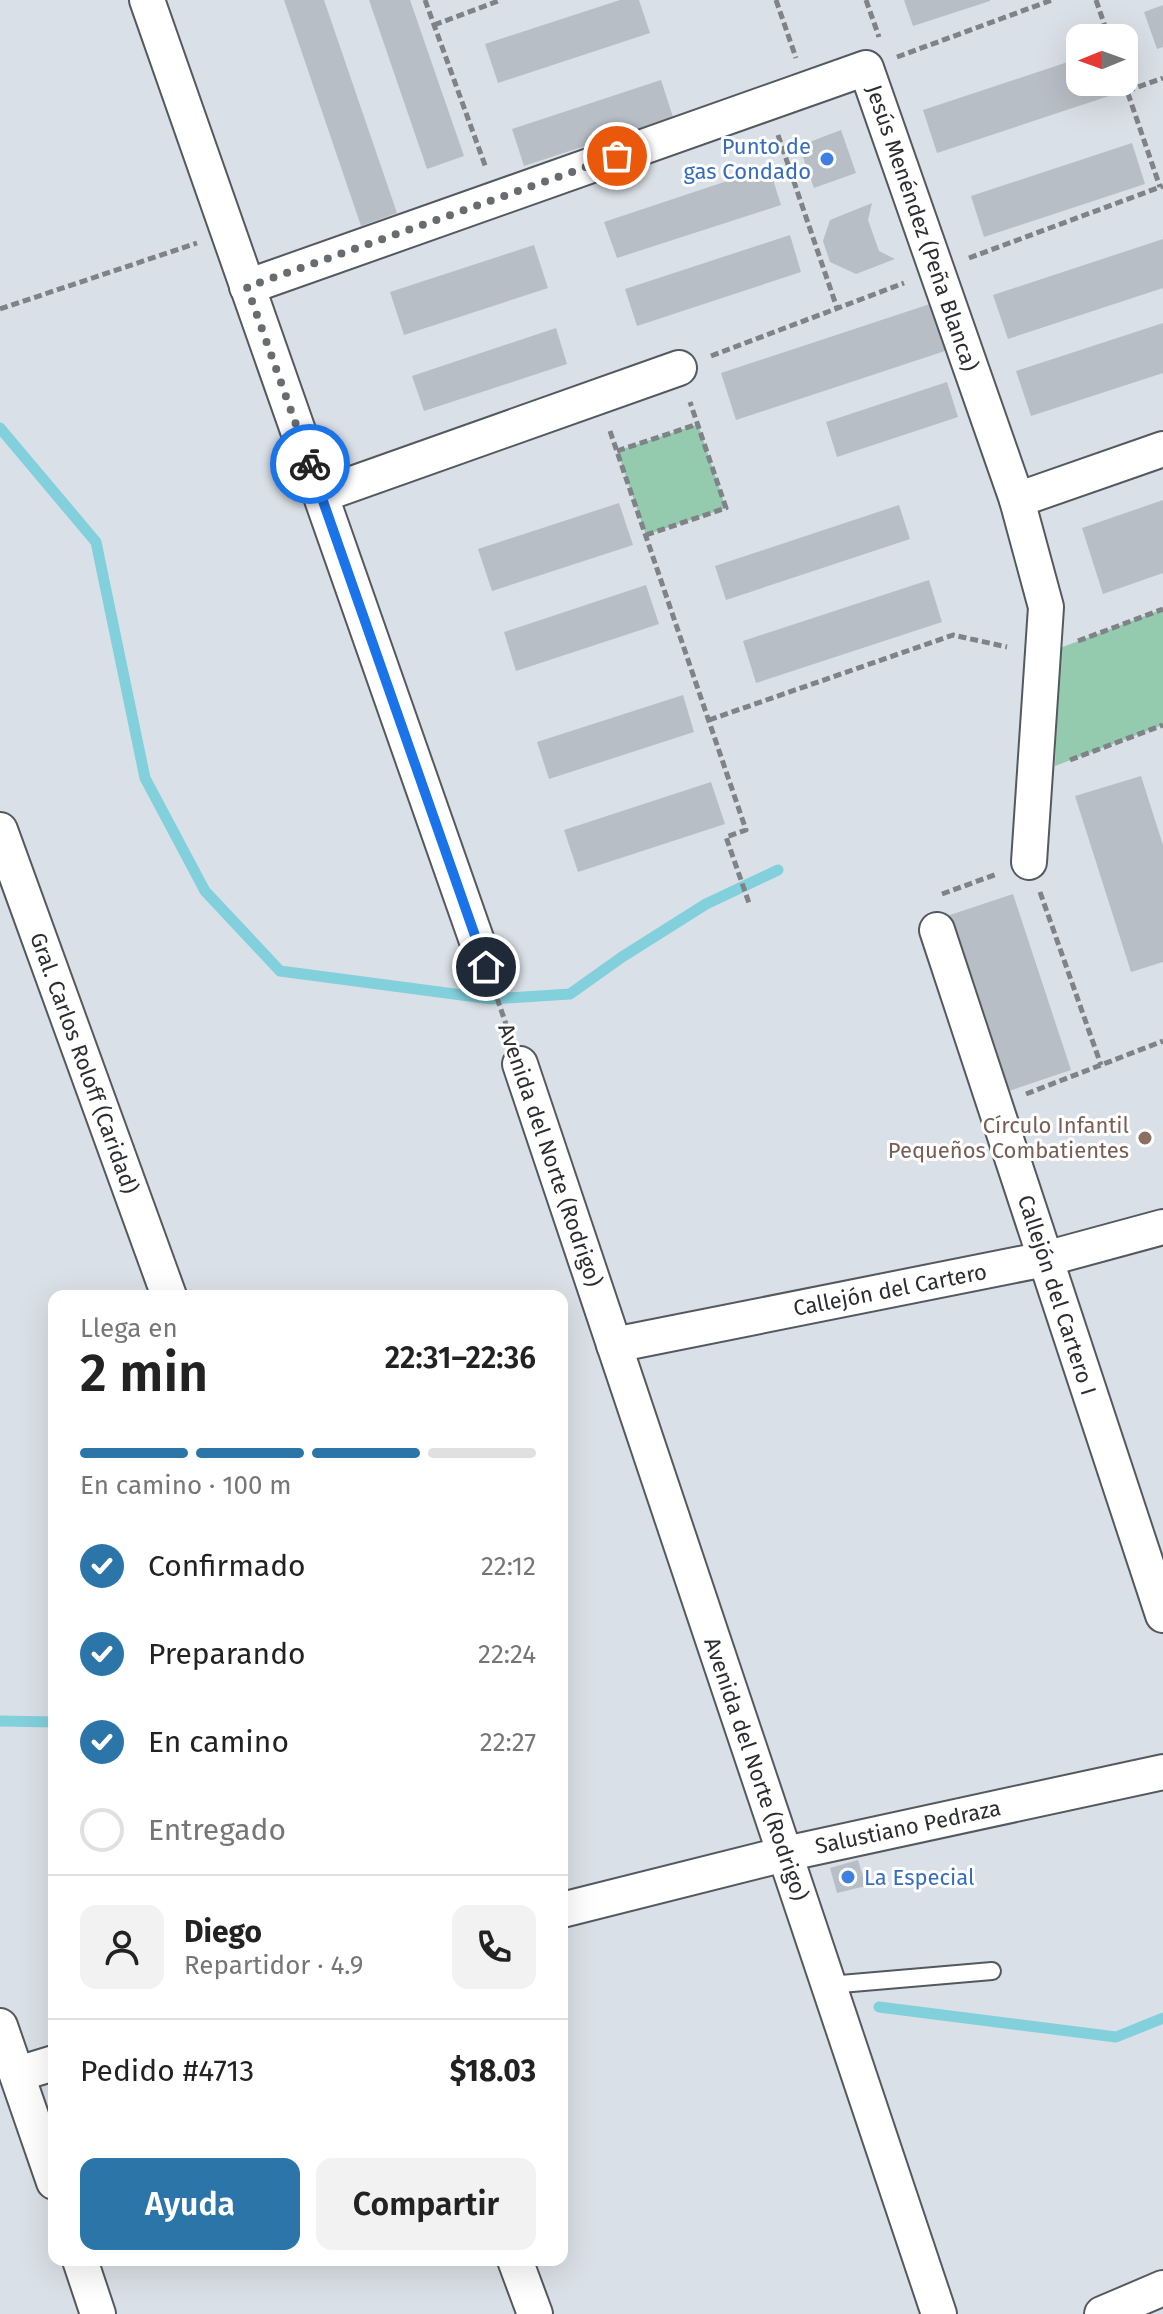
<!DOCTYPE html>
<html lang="es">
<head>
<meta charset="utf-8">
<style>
  body { margin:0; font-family:"Fira Sans",sans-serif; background:#f2f2f2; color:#222; height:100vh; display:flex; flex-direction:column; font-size:30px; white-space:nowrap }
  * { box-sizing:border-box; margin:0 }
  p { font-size:26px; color:#767676 }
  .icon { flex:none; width:44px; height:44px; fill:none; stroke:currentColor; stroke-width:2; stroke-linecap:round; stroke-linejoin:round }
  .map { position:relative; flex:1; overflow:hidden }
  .side { position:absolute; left:48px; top:1290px; width:520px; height:976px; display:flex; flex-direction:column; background:#fff; border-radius:16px; box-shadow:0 8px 32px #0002 }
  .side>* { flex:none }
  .needle { width:52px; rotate:269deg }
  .controls { position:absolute; left:1066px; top:24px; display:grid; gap:16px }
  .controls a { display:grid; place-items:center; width:72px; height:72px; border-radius:16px; background:#fff; box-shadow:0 8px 32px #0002; font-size:40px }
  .pin { position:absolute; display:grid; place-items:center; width:68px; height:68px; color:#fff; margin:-34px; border:4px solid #fff; border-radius:50%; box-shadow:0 2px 8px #0007 }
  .courier { position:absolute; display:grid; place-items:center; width:80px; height:80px; margin:-40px; border:6px solid #1a73e8; border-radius:50%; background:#fff; color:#222; box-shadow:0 2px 10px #0007 }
  .summary em { font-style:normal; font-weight:600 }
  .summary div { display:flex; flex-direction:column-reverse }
  .summary { display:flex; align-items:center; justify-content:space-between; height:136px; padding:0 32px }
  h1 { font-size:52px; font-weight:600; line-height:60px }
  .bar { display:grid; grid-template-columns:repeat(4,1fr); gap:12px 8px; align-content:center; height:96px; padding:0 32px }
  .bar i { height:10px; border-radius:6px; background:#e0e0e0 }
  .bar .selected { background:#2c75a9 }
  .bar p { grid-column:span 4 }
  .line { display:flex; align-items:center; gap:20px; padding:0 32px; border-top:2px solid #e0e0e0 }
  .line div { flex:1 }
  .round { display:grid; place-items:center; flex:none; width:84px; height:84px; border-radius:16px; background:#f2f2f2 }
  ol { padding:0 32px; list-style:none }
  li { display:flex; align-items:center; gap:24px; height:88px }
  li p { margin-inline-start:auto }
  li .icon { padding:8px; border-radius:50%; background:#2c75a9; color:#fff; stroke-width:4 }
  li:last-child { color:#767676 }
  li i { width:44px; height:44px; border:4px solid #e0e0e0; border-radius:50% }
  .cta { display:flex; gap:16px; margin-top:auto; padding:16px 32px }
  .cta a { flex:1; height:92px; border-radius:16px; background:#2c75a9; color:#fff; font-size:32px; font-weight:600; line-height:92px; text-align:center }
  .cta a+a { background:#f2f2f2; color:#222 }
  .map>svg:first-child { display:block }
  .green { fill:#94cbae }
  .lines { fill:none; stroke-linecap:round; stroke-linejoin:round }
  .stream { stroke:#82d0dc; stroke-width:11 }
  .building { fill:#b8bec5 }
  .service-casing { stroke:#53595f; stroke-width:20 }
  .minor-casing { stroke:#53595f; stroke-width:38 }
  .path { stroke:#7f8287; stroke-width:5; stroke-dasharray:8 4; stroke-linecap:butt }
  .service { stroke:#fff; stroke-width:16 }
  .minor { stroke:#fff; stroke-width:34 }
  .done { stroke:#686c70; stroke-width:8; stroke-dasharray:0 14.4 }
  .route { stroke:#1a73e8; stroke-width:10 }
  .shop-dot { fill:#3f7fe0; stroke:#fff; stroke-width:3 }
  .education-dot { fill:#8d6e63; stroke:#fff; stroke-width:3 }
  .labels { text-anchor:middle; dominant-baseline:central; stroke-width:6; stroke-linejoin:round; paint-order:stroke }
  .shop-label { font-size:22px; fill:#366cbe; stroke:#fff; text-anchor:end }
  .street-label { font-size:22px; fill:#2b2d30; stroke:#fff }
  .education-label { font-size:22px; fill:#785e54; stroke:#fff; text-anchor:end }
</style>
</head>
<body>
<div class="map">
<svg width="1163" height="2314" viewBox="0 0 1163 2314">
  <rect width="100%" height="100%" fill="#dae0e7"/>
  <g class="green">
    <polygon points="698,424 726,508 646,535 617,451"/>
    <polygon points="1163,609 1163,725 1055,766 1060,648"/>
  </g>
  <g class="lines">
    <g class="stream">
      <polyline points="0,428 96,542 145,778 205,891 280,971 492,999 570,994 622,957 706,904 778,870"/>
      <polyline points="0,1721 54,1722"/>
      <polyline points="879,2007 1116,2037 1163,2018"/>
    </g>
  </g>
  <g class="building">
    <polygon points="284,0 324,0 397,213 361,226"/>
    <polygon points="369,0 410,0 464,156 427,169"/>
    <polygon points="620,0 639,0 650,33 498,83 485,44"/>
    <polygon points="904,0 990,0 990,1 913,26"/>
    <polygon points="1163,5 1163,47 1157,49 1144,12"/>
    <polygon points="1080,58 1080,82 1108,82 1112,95 937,153 923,110"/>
    <polygon points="661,80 673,117 524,166 512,129"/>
    <polygon points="841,130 856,173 814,188 799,146"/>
    <polygon points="1132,143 1145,184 984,237 971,196"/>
    <polygon points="769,167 781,205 617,258 604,222"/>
    <polygon points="872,203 868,220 879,251 895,259 856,274 830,262 823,241 830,220"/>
    <polygon points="790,235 801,272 637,326 625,289"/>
    <polygon points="1163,239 1163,288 1008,339 993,295"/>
    <polygon points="534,245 548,288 404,335 390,292"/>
    <polygon points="933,303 948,350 736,420 721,373"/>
    <polygon points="1163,323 1163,373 1031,416 1016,371"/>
    <polygon points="556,328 567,364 424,411 412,376"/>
    <polygon points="947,382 958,417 837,457 826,422"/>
    <polygon points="1163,500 1163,573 1103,594 1082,528"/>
    <polygon points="619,503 633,545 492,591 478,549"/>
    <polygon points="899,505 910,539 726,600 715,566"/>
    <polygon points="929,580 942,622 756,683 743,641"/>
    <polygon points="646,585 659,624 516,671 504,632"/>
    <polygon points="683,695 694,732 549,779 537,742"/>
    <polygon points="1141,776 1163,845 1163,962 1131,972 1075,796"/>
    <polygon points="711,782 725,824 578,872 564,830"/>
    <polygon points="1013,894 1071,1070 1006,1092 947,916"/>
    <polygon points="858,1860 866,1886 837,1893 830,1868"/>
  </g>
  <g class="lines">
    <defs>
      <polyline id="service" points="829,1985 992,1971"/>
      <g id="minor">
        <polyline points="147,0 486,967"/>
        <polyline points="247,287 866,68 1017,500 1163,449"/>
        <polyline points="321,495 679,368"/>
        <polyline points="1017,500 1046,607 1029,862"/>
        <polyline points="0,830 169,1296"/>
        <polyline points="937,930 1163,1615"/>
        <polyline points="520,1064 939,2314"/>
        <polyline points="614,1345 1045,1259 1163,1227"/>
        <polyline points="562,1910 785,1854 1163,1772"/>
        <polyline points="0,2026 54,2182"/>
        <polyline points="18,2074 54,2063"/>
        <polyline points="80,2260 98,2314"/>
        <polyline points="515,2260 535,2314"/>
        <polyline points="1102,2314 1163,2288"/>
      </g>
    </defs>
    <use href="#service" class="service-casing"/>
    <use href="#minor" class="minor-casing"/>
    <g class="path">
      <polyline points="425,0 486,168"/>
      <polyline points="776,0 796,58"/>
      <polyline points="866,0 879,37"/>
      <polyline points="1096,0 1109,38"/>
      <polyline points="434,25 501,0"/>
      <polyline points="897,57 1052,0"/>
      <polyline points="1124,82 1160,187"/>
      <polyline points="1127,91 1163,78"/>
      <polyline points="778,135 837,308"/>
      <polyline points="969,258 1163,186"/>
      <polyline points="0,309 197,243"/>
      <polyline points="711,356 904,283"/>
      <polyline points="610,431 746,830 726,837 750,906"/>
      <polyline points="617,451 698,424"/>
      <polyline points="646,535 726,508 690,402"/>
      <polyline points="1078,641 1163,609"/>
      <polyline points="709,720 953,635 1007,647"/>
      <polyline points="1070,760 1163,725"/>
      <polyline points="1040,892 1101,1065"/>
      <polyline points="942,894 997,874"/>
      <polyline points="497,998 508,1030"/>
      <polyline points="1026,1094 1163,1041"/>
    </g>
    <use href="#service" class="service"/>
    <use href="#minor" class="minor"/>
  </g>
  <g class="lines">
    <polyline class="done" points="310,464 247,287 617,156"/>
    <polyline class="route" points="310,464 486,967"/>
  </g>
  <g class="shop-dot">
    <circle cx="827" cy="159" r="8"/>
    <circle cx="848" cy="1877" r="8"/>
  </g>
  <circle class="education-dot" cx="1145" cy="1138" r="8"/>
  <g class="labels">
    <g class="shop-label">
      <text x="811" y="146">Punto de<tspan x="811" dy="25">gas Condado</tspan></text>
      <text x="864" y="1877" text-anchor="start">La Especial</text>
    </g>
    <g class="street-label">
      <text transform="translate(922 228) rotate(71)">Jesús Menéndez (Peña Blanca)</text>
      <text transform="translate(84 1063) rotate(70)">Gral. Carlos Roloff (Caridad)</text>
      <text transform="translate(550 1155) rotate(71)">Avenida del Norte (Rodrigo)</text>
      <text transform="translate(890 1290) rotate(-11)">Callejón del Cartero</text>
      <text transform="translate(1057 1295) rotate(72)">Callejón del Cartero I</text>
      <text transform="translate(756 1769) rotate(71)">Avenida del Norte (Rodrigo)</text>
      <text transform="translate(908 1827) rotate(-12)">Salustiano Pedraza</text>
    </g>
    <g class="education-label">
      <text x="1129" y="1125">Círculo Infantil<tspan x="1129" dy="25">Pequeños Combatientes</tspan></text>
    </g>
  </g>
</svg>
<div class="controls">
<a><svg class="needle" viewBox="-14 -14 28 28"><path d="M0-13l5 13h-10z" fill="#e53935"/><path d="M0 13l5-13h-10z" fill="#767676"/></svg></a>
</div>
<div class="pin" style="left:617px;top:156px;background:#ea580c"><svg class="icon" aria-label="bag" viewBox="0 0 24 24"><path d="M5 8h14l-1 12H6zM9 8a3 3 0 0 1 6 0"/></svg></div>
<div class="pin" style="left:486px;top:967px;background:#1f2937"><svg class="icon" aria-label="home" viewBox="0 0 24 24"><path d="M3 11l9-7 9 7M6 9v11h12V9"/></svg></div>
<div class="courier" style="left:310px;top:464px"><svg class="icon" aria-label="bike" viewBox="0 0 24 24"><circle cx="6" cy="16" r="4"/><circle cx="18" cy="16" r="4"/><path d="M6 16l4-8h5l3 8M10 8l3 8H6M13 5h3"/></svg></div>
<section class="side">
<div class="summary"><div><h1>2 min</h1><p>Llega en</p></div><em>22:31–22:36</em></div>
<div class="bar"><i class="selected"></i><i class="selected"></i><i class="selected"></i><i></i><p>En camino · 100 m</p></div>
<ol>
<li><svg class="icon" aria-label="check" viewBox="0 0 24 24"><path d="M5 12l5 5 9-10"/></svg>Confirmado<p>22:12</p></li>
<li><svg class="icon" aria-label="check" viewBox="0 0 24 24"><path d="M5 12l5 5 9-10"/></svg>Preparando<p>22:24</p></li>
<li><svg class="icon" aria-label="check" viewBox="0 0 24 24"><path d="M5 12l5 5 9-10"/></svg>En camino<p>22:27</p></li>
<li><i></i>Entregado</li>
</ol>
<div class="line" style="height:144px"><a class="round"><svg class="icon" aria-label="person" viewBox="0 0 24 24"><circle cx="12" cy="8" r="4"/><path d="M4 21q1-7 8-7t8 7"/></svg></a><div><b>Diego</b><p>Repartidor · 4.9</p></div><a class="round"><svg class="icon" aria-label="phone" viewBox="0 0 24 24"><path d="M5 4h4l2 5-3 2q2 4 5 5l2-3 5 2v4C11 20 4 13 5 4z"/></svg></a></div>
<div class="line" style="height:104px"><div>Pedido #4713</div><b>$18.03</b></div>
<div class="cta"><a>Ayuda</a><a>Compartir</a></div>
</section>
</div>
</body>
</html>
